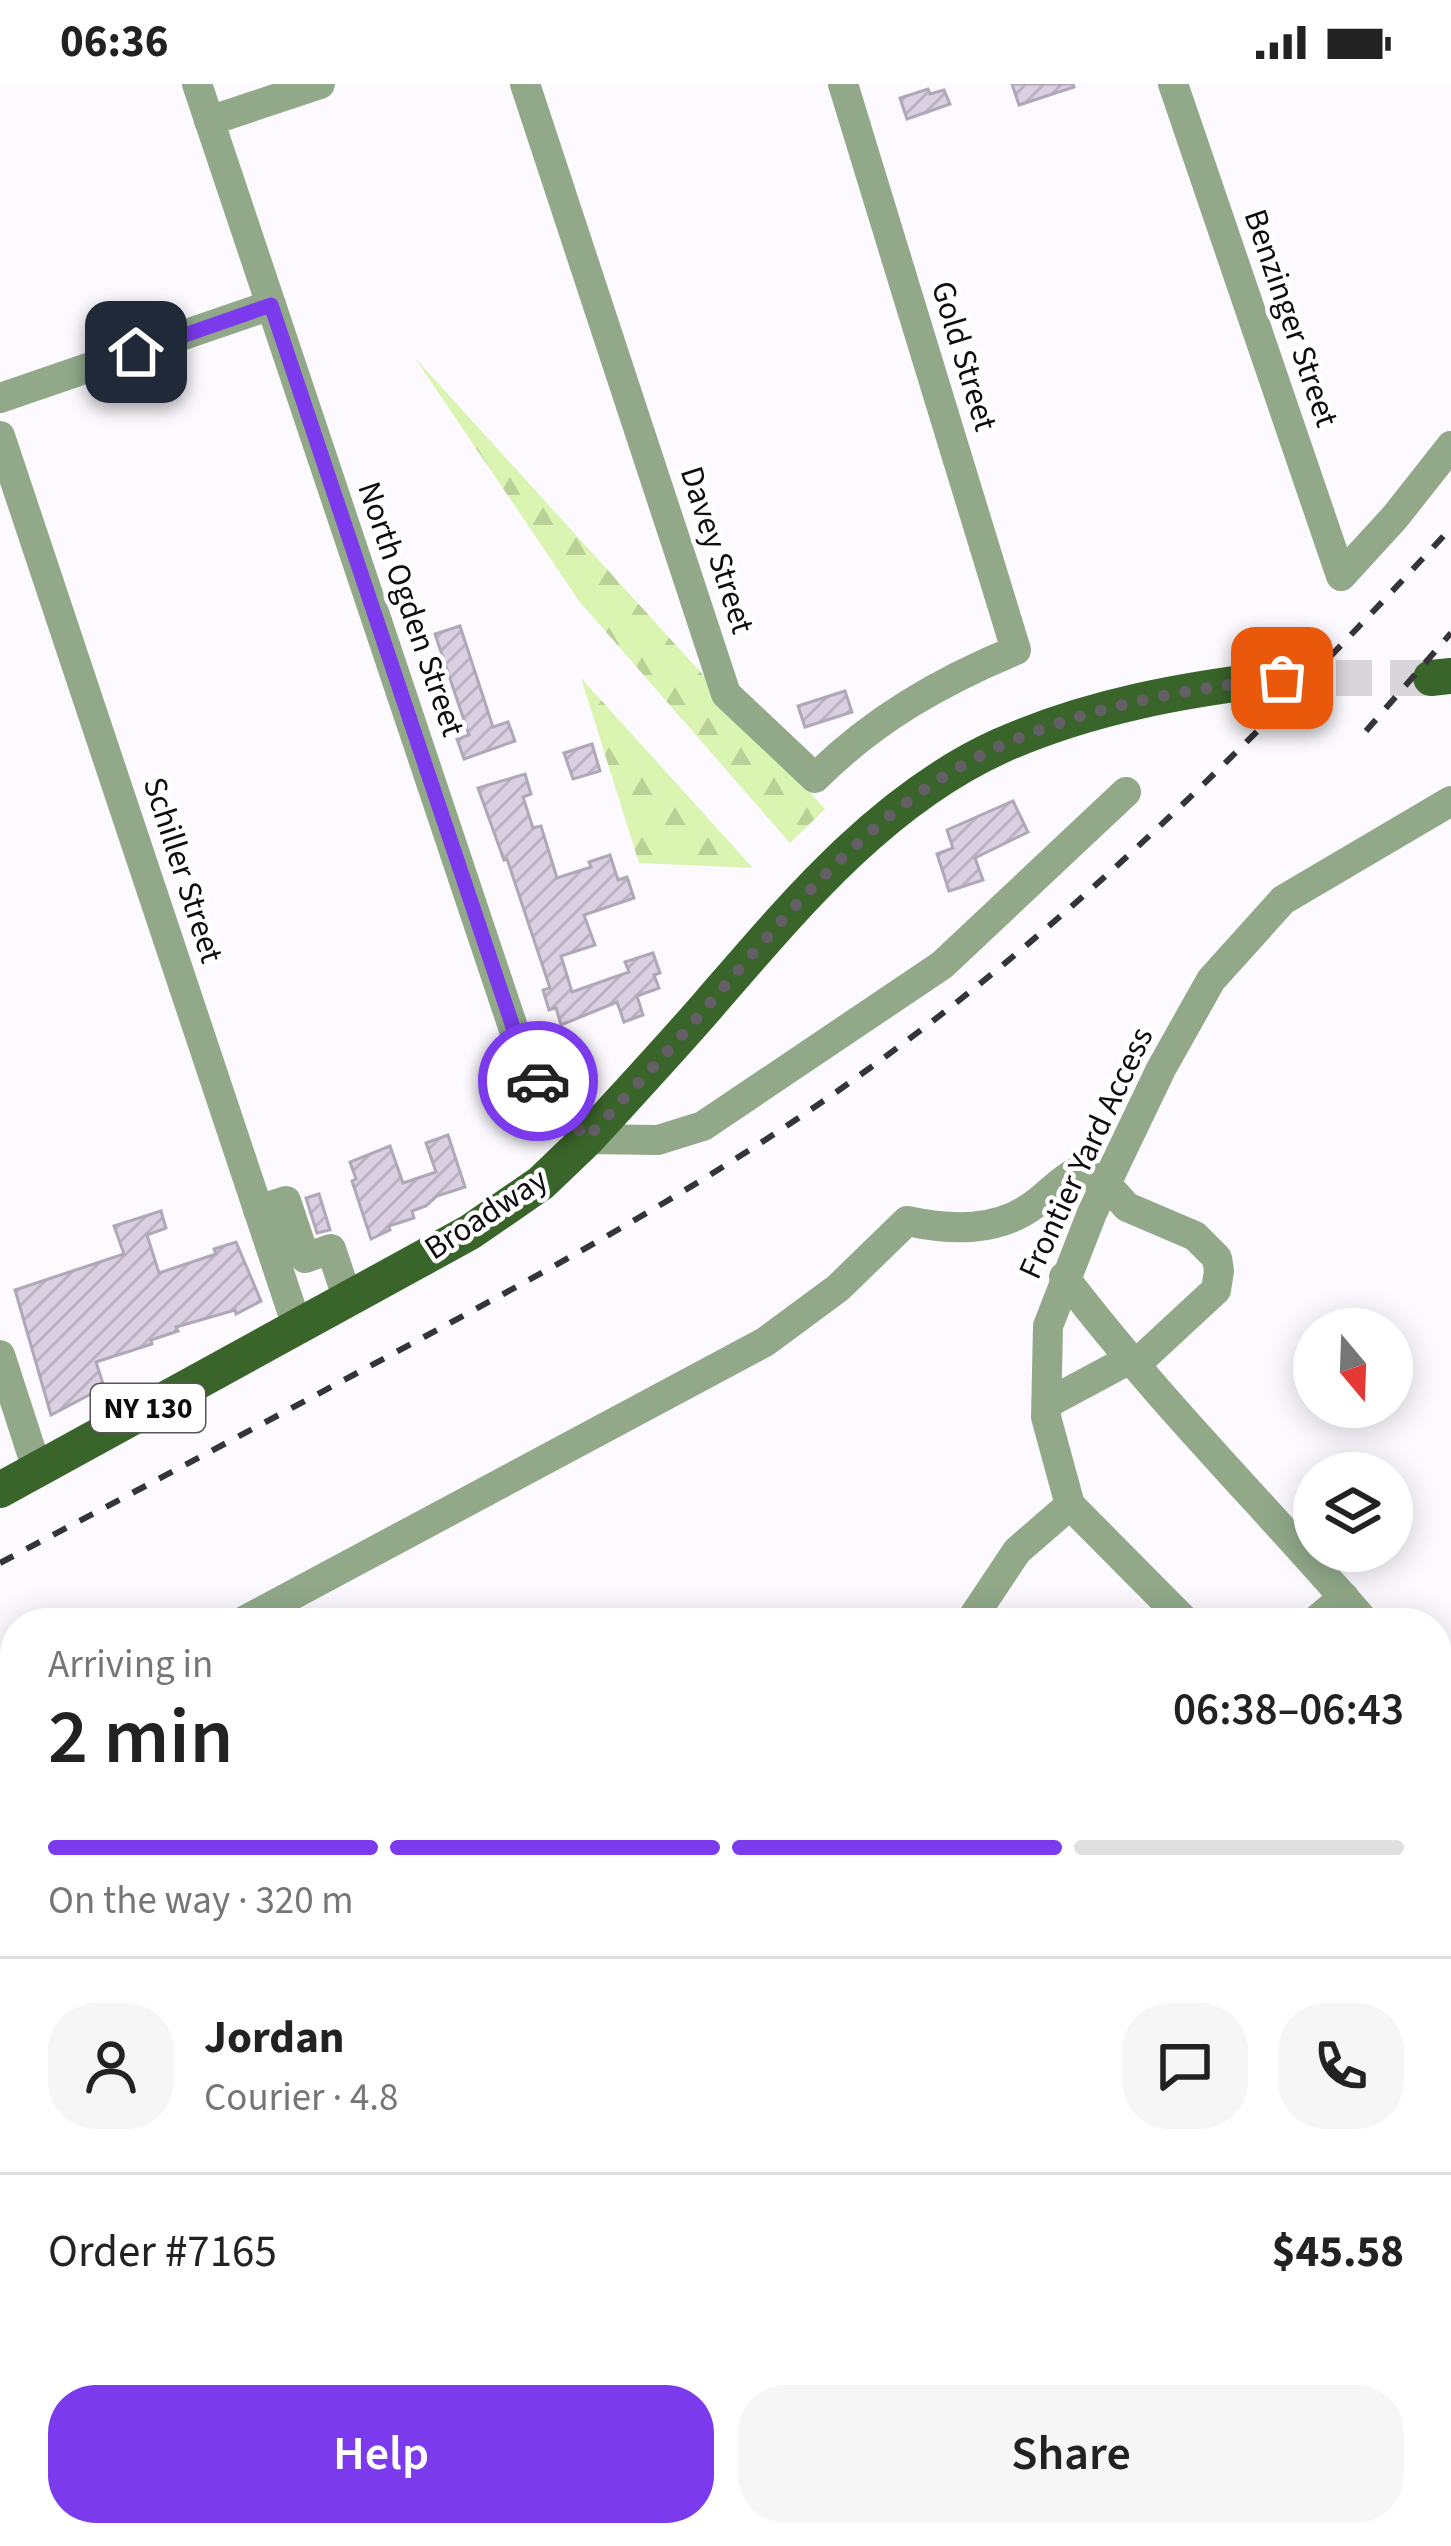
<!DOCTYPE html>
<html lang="en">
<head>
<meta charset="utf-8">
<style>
  body { margin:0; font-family:"Source Sans 3",sans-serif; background:#f6f6f6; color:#222; height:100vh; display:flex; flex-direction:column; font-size:45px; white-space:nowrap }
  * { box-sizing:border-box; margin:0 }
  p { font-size:39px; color:#767676 }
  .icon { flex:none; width:66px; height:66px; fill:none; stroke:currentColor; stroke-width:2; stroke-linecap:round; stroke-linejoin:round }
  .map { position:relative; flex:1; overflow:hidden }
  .details { position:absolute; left:0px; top:1524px; width:1452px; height:939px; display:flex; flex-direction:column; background:#fff; border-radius:48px 48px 0 0; box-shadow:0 6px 30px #0003 }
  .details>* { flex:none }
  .needle { width:78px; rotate:161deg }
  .tools { position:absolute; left:1293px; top:1224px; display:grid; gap:24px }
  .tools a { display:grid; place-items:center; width:120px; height:120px; border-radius:50%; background:#fff; box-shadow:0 6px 30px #0003; font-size:60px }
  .pin { position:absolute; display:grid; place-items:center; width:102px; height:102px; color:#fff; margin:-51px; border-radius:24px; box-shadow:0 6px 18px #0006 }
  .courier { position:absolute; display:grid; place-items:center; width:120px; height:120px; margin:-60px; border:9px solid #7c3aed; border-radius:50%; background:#fff; color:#222; box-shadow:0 3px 15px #0007 }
  .overview em { font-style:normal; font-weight:600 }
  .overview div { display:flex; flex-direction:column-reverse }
  .overview { display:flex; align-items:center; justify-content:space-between; height:204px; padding:0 48px }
  h1 { font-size:78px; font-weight:600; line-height:90px }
  .bar { display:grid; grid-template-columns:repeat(4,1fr); gap:18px 12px; align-content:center; height:144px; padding:0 48px }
  .bar i { height:15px; border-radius:9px; background:#e0e0e0 }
  .bar .current { background:#7c3aed }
  .bar p { grid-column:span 4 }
  .line { display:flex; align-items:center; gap:30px; padding:0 48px; border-top:3px solid #e0e0e0 }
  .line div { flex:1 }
  .round { display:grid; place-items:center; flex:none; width:126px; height:126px; border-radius:48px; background:#f6f6f6 }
  .cta { display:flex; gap:24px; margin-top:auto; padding:24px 48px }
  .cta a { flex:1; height:138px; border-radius:48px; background:#7c3aed; color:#fff; font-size:48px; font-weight:600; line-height:138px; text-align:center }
  .cta a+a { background:#f6f6f6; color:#222 }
  .status { display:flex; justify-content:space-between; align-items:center; height:84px; padding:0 60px; background:#fff; direction:ltr }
  .status svg { height:33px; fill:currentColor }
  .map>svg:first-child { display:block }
  .forest { fill:url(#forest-firs) }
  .building { fill:url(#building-hatch); stroke:#b0a7b9; stroke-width:3 }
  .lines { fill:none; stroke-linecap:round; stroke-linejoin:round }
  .major-tunnel { stroke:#d9d6db; stroke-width:36; stroke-dasharray:36 18; stroke-linecap:butt }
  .minor { stroke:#91a989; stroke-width:30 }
  .major { stroke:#39642a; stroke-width:36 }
  .rail { stroke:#373339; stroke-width:6; stroke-dasharray:15 15; stroke-linecap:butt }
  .done { stroke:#635f65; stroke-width:12; stroke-dasharray:0 21.6 }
  .route { stroke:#7c3aed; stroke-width:15 }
  .labels { text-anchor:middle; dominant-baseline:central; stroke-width:9; stroke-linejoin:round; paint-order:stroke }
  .shield { fill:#fff; stroke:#585559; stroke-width:3 }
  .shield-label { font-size:30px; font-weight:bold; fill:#100c12 }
  .street-label { font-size:33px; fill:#100c12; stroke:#fff }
</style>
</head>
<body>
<div class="status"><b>06:36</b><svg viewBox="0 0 49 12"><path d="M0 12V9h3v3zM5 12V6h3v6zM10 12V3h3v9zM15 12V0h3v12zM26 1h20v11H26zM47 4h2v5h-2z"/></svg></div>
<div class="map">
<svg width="1451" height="2462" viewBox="0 0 1451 2462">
  <defs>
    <pattern id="forest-firs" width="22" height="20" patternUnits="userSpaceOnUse" patternTransform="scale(3)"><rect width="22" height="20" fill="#d9f5b1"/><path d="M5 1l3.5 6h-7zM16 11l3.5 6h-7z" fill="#b9d197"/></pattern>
    <pattern id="building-hatch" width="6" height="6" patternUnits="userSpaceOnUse" patternTransform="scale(3)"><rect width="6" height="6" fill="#dad0e2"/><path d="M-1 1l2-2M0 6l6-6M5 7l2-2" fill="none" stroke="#bab1c1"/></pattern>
  </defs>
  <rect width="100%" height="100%" fill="#fcfafe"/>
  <g class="forest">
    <polygon points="415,274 825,725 790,759 579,517"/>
    <polygon points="581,594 753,784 639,779"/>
  </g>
  <g class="building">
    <polygon points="1012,0 1073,0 1074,3 1019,21"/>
    <polygon points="928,5 930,10 944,6 950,20 907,35 900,14"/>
    <polygon points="460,542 493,643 508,638 515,657 464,675 457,655 469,651 435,550"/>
    <polygon points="845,607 852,628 805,643 798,622"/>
    <polygon points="592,660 600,687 573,695 564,669"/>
    <polygon points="525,690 531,710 523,713 533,744 541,742 557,794 591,783 589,778 610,771 618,796 627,793 634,814 584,831 595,861 561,872 572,908 629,888 625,878 653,869 660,889 654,891 659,904 637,912 643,931 624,938 617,918 561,941 556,924 549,926 543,906 550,904 507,775 504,776 478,704"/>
    <polygon points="1013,717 1028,748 975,774 983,796 949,807 937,770 953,764 947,746"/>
    <polygon points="448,1051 465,1103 437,1112 426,1122 412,1127 414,1134 389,1142 390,1146 371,1155 352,1097 356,1095 350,1078 390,1062 403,1099 436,1088 426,1059"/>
    <polygon points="319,1110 330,1146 317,1149 306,1114"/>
    <polygon points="161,1127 166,1144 147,1151 159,1189 216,1170 214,1165 236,1158 261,1217 236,1230 235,1226 176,1243 178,1247 151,1256 152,1260 96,1278 104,1303 51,1331 15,1206 124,1170 114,1142"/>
  </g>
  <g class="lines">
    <polyline class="major-tunnel" points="1282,594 1431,594"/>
    <g class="minor">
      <polyline points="197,0 516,952 548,1015 587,1055 658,1056 703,1042 942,881 1126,708"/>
      <path d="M 525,0 L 726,610 L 815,694 C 873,636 941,597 1016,566 L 843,0"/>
      <polyline points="1173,0 1341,492 1395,433 1451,362"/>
      <polyline points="209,37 320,0"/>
      <polyline points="0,314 271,221"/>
      <polyline points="0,352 297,1242"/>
      <polyline points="258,1126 286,1117 305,1174 331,1165 347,1213"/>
      <path d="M 1064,1193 C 1157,1315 1266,1423 1366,1539"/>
      <polyline points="0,1271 37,1385"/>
      <polyline points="1048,1319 1130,1275"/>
      <polyline points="1070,1421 1187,1539"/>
      <path d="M 240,1539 L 765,1258 L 838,1204 L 907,1137 C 950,1146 997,1149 1035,1120 C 1051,1108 1061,1095 1080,1086 L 1107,1101 L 1127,1123 L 1195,1152 L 1217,1174 L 1219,1187 L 1216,1206 L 1135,1281"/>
      <polyline points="969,1539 1017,1467 1070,1421 1046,1333 1048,1242 1092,1129 1161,985 1211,896 1283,816 1451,717"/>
      <polyline points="1313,1539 1344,1513"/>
      <polyline points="0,1668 15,1660"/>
      <polyline points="1437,1828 1451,1843"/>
      <polyline points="1437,1989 1451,1982"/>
      <polyline points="470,2462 498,2448"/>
    </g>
    <g class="major">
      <polyline points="1431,594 1451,592"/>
      <path d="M 0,1406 L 470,1148 L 541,1099 L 587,1055 C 628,1010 670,965 709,920 C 793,823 881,716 1000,662 C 1090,622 1186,605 1282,594"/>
    </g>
    <g class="rail">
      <polyline points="1366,647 1451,549"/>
      <path d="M 0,1479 C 142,1404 283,1329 424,1253 C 576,1171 727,1088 867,986 C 1085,829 1270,640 1451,444"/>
    </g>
  </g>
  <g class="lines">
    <path class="done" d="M 538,997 L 548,1015 L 587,1054 C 626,1012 666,970 703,927 C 789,828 878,717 1000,662 C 1090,622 1186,605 1282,594"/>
    <polyline class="route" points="136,268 271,221 516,952 538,997"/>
  </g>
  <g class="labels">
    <rect class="shield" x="91" y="1300" width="114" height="48" rx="9"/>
    <g class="shield-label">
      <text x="148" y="1324">NY 130</text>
    </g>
    <g class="street-label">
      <text transform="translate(1291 234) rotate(71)">Benzinger Street</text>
      <text transform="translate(964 272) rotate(73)">Gold Street</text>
      <text transform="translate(717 466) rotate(72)">Davey Street</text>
      <text transform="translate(411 525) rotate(71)">North Ogden Street</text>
      <text transform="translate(183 786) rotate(72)">Schiller Street</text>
      <text transform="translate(1086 1069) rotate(-65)">Frontier Yard Access</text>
      <text transform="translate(486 1130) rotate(-33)">Broadway</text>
    </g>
  </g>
</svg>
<div class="tools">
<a><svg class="needle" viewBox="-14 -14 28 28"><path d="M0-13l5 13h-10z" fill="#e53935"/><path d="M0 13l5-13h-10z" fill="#767676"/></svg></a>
<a><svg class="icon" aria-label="layers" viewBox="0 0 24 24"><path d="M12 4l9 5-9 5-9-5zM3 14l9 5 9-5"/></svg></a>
</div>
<div class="pin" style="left:1282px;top:594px;background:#ea580c"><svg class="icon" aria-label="bag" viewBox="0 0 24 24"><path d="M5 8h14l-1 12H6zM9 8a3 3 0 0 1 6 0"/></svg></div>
<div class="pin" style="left:136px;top:268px;background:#1f2937"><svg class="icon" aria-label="home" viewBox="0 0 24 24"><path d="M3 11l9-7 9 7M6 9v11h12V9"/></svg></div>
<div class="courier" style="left:538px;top:997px"><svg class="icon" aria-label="car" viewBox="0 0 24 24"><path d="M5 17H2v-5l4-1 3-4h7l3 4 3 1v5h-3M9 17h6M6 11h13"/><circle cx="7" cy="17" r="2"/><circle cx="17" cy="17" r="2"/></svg></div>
<section class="details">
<div class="overview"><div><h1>2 min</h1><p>Arriving in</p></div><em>06:38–06:43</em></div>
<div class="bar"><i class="current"></i><i class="current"></i><i class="current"></i><i></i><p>On the way · 320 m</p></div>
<div class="line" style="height:216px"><a class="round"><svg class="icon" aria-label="person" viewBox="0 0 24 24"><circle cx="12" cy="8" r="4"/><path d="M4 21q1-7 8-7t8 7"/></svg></a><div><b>Jordan</b><p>Courier · 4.8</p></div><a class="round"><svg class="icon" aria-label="chat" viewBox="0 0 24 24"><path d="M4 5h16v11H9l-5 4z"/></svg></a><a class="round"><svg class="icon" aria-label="phone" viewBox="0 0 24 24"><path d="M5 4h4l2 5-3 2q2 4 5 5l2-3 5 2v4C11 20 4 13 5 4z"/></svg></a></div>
<div class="line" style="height:156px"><div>Order #7165</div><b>$45.58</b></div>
<div class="cta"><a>Help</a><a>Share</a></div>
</section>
</div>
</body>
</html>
